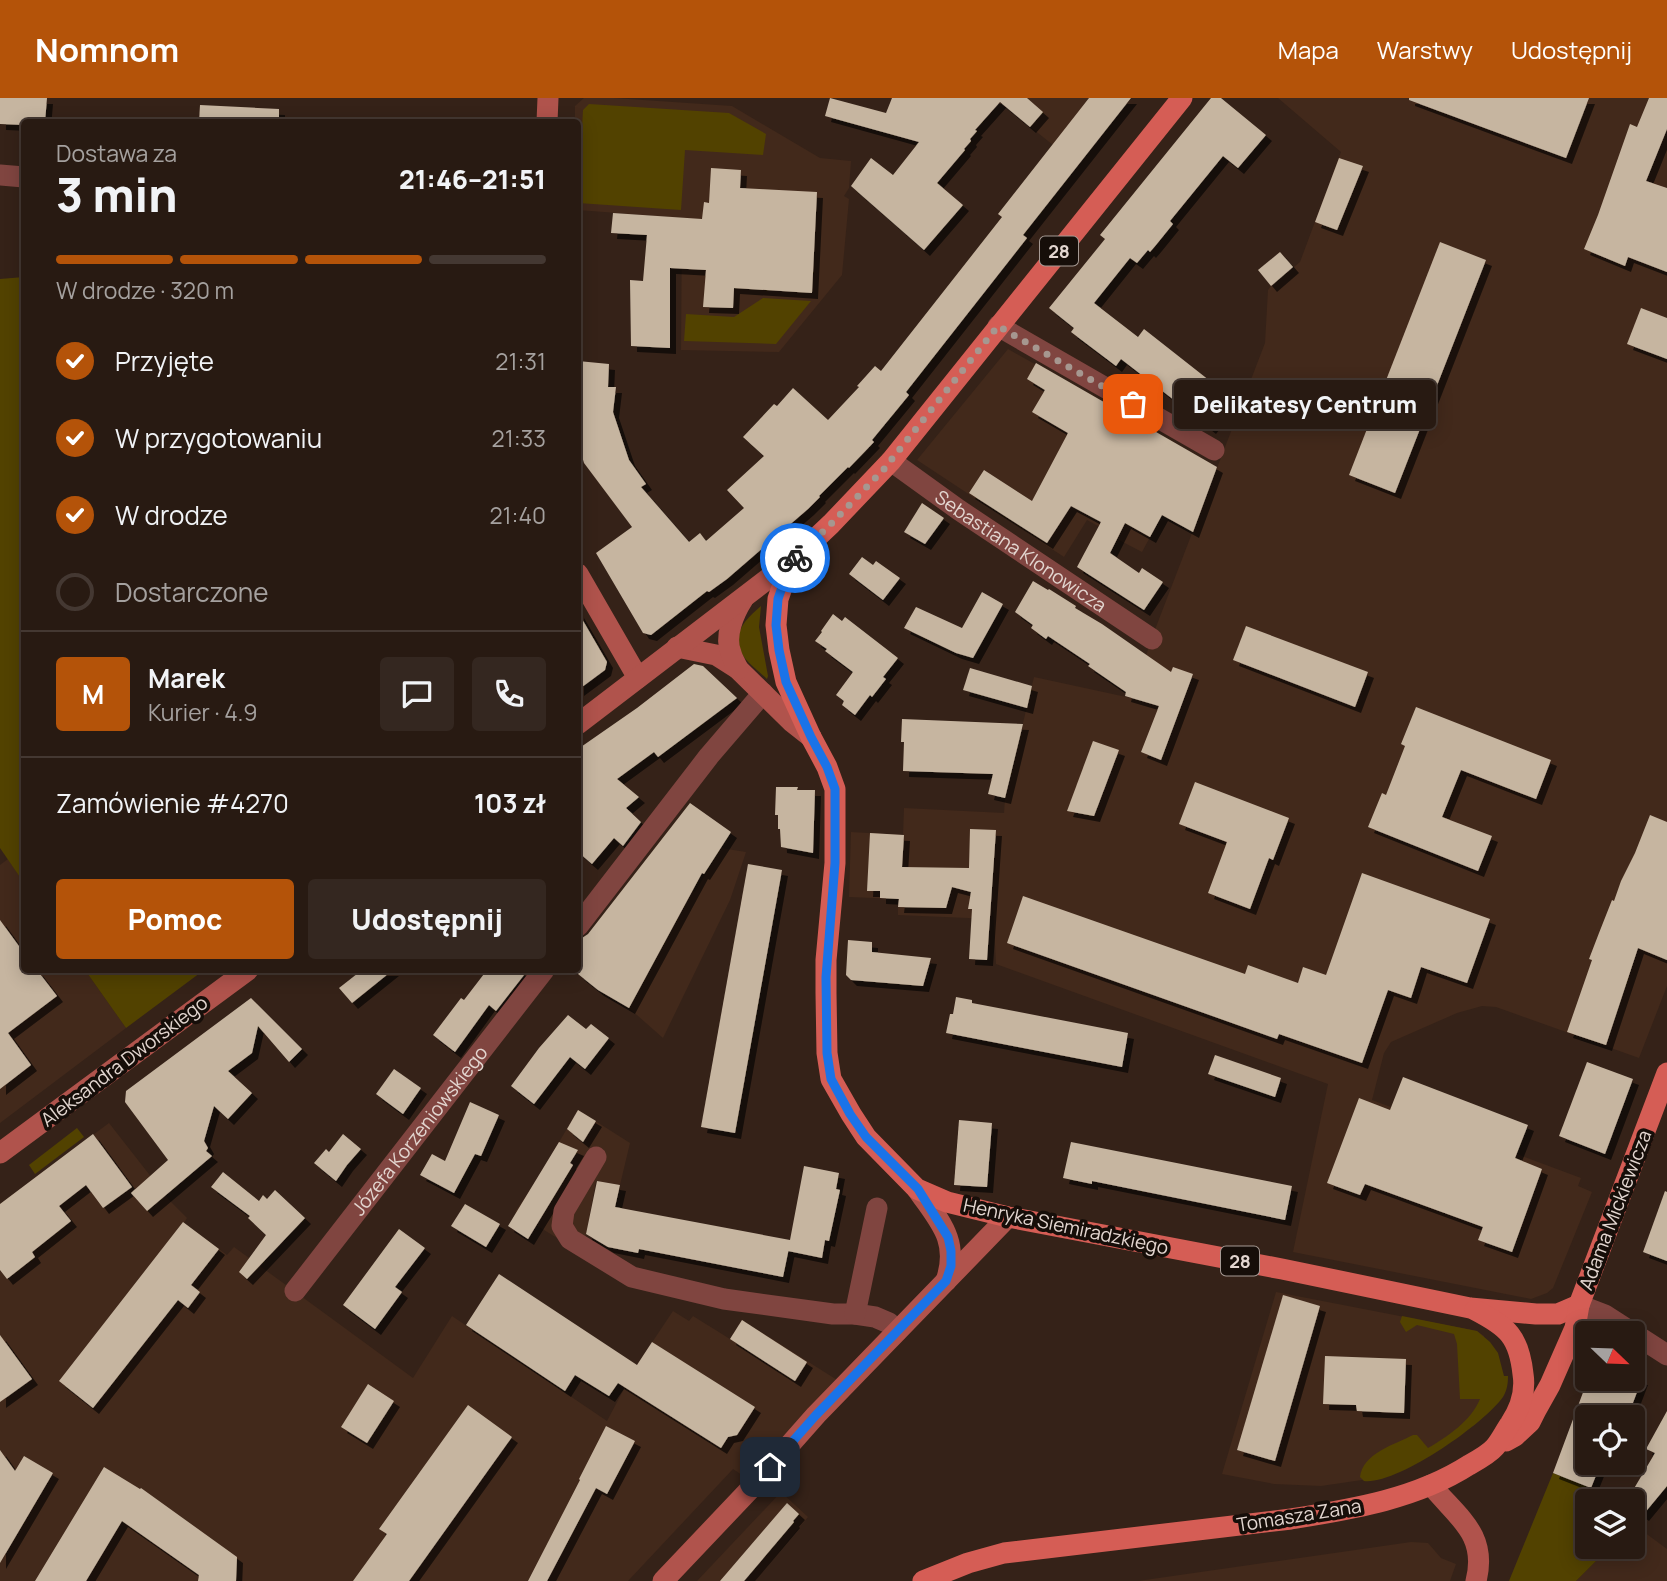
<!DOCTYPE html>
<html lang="pl">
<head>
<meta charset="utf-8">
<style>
  body { margin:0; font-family:Manrope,sans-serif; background:#342720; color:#f1f3f6; height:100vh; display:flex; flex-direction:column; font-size:26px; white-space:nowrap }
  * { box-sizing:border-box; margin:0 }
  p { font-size:23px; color:#a5a19f }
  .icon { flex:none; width:38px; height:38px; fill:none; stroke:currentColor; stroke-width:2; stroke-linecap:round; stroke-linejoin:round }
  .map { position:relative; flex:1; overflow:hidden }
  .sheet { position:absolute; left:21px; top:21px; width:560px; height:854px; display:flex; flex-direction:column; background:#281a12; border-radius:7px; box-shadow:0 4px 18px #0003,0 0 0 2px #443832 }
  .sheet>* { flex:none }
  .needle { width:46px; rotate:113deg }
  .tools { position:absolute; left:1575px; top:1223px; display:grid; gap:14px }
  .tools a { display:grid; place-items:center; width:70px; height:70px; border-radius:7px; background:#281a12; box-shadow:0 4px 18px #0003,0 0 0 2px #443832; font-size:35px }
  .pin { position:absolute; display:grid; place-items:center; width:60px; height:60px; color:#fff; margin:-30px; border-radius:14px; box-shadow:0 4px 10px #0006 }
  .courier { position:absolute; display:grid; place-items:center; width:70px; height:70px; margin:-35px; border:5px solid #1a73e8; border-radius:50%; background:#fff; color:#222; box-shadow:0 2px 9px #0007 }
  .bubble { position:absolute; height:49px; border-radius:7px; background:#281a12; box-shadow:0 4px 18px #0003,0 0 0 2px #443832; font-size:23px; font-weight:800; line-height:49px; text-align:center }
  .overview em { font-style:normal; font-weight:800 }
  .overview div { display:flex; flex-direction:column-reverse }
  .overview { display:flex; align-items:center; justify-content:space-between; height:119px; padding:0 35px }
  h1 { font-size:46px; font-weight:800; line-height:52px }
  .bar { display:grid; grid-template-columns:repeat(4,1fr); gap:10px 7px; align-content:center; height:84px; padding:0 35px }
  .bar i { height:9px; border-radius:5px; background:#443832 }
  .bar .current { background:#b45309 }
  .bar p { grid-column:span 4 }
  .line { display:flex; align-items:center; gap:18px; padding:0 35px; border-top:2px solid #443832 }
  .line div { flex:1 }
  .round { display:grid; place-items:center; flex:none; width:74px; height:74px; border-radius:7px; background:#342720 }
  ol { padding:0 35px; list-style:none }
  li { display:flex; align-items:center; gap:21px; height:77px }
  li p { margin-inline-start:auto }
  li .icon { padding:7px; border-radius:50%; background:#b45309; color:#fff; stroke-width:4 }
  li:last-child { color:#a5a19f }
  li i { width:38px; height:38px; border:4px solid #443832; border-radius:50% }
  .button { display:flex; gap:14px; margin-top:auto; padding:14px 35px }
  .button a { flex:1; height:80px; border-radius:7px; background:#b45309; color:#fff; font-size:28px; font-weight:800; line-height:80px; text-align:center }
  .button a+a { background:#342720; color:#f1f3f6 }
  header { display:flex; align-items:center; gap:42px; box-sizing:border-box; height:98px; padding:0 35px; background:#b45309; color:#fff }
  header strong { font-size:33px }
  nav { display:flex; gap:38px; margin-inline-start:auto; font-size:24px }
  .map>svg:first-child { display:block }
  .built { fill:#42291b }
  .green { fill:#524200 }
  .building { fill:#c6b5a0; filter:url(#shadow) }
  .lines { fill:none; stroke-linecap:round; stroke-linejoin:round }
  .street { stroke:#804540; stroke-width:21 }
  .secondary { stroke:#b0534c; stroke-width:21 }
  .primary { stroke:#d55d55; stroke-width:21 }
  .done { stroke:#a69790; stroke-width:7; stroke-dasharray:0 12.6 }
  .route { stroke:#1a73e8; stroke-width:9 }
  .labels { text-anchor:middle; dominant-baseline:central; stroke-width:7; stroke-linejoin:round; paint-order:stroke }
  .shield { fill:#160e09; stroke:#a69a94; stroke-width:2 }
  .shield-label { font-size:18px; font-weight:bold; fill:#e3d6d0 }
  .street-label { font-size:19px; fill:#e3d6d0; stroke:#160e09 }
</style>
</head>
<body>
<header>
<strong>Nomnom</strong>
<nav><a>Mapa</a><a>Warstwy</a><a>Udostępnij</a></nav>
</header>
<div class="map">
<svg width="1667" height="1483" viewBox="0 0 1667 1483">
  <defs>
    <filter id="shadow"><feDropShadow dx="6" dy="6" stdDeviation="0" flood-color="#0009"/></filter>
  </defs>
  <rect width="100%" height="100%" fill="#352218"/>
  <g class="built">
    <polygon points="584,0 614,0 732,8 820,60 851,63 849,90 844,98 849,101 842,177 779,254 681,252 682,120 578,112 578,24 575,24 575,8"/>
    <polygon points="1003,0 1089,0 1053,47 1028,27"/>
    <polygon points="1278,0 1667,0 1667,888 1639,960 1496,909 1482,908 1457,915 1391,944 1384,955 1372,1002 1581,1080 1578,1088 1592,1094 1553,1190 1547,1195 1531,1201 1293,1154 1328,986 996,866 993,809 991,821 898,817 898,801 849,799 851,734 903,737 904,710 1004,715 1005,700 1034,579 1131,600 1156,529 1265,245 1268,192 1271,188 1300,164 1341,54"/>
    <polygon points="1008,251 1173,344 1160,369 1162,417 1142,454 1117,441 1116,438 1087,422 1064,459 917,362"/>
    <polygon points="721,750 746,754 730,802 663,940 629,910 612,900 663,803 672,789 695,794"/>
    <polygon points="8,761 24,785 24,872 85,872 126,930 0,1025 0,767"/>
    <polygon points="578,1012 630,1045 620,1087 596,1083 585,1142 578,1153 515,1114 554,1057 552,1056"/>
    <polygon points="109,1025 170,1103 187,1120 184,1125 227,1157 234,1149 413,1280 452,1218 607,1323 624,1291 623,1288 673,1213 689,1223 693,1218 730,1241 742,1222 845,1287 755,1386 733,1371 628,1483 0,1483 0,1106"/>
    <polygon points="1276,1194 1477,1233 1484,1238 1485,1306 1443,1344 1395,1370 1362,1382 1321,1388 1274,1386 1222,1376"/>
    <polygon points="781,1394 808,1419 755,1483 697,1483"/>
    <polygon points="1633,1426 1667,1451 1667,1483 1576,1483 1610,1449 1633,1449"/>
    <polygon points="1411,1444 1428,1445 1441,1460 1456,1466 1450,1483 1138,1483"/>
  </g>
  <g class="green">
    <polygon points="589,6 729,15 766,36 763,57 685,52 681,112 578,105 583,12"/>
    <polygon points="24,179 24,785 0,750 0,181"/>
    <polygon points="763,200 811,203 776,246 684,243 686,216 734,219"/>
    <path d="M 761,508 L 759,529 L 768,578 L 767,581 C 760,574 747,565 742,556 C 731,535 746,521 761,508 Z"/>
    <polygon points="85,872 204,872 126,930"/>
    <polygon points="77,1030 84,1039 35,1076 29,1067"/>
    <path d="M 1402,1218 L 1477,1233 L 1490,1244 L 1498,1255 L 1504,1278 L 1508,1278 C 1508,1286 1507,1292 1503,1299 C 1484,1326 1397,1387 1364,1383 L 1360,1379 C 1363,1355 1394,1347 1413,1337 L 1417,1337 L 1428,1350 C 1447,1339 1471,1323 1480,1301 L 1460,1301 L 1457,1246 L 1454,1236 L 1417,1227 L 1406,1234 L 1400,1224 Z"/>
    <polygon points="1553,1375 1621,1403 1587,1404 1587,1449 1610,1449 1576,1483 1509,1483"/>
  </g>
  <g class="building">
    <polygon points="0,0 47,0 45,24 24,24 24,27 0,26"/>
    <polygon points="830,0 886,15 892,0 1027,0 1043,14 1030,29 1000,4 975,32 977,33 970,41 971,43 964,51 965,52 937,85 963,107 924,152 851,88 871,60 893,77 919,44 825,18"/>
    <polygon points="1089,0 1131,0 1023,137 1027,140 906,294 909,297 872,342 874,344 849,370 848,369 819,398 820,399 808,411 727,481 709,494 707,493 651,537 643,535 596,455 632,429 584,365 578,345 578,263 609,266 608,289 616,289 613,314 629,362 646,386 641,389 689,444 700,435 706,443 744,410 727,392 764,358 743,339 774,306 777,308 793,290 828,322 859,289 857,288 875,268 881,273 1002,119 998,116"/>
    <polygon points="1211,0 1221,0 1266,37 1238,70 1223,58 1170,123 1173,126 1156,147 1150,154 1148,152 1137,165 1130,160 1094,205 1138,239 1144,231 1233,301 1210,330 1121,261 1116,268 1071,234 1074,230 1049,210 1105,141 1100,137"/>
    <polygon points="1409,0 1589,0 1566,60 1409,2"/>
    <polygon points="1649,0 1667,0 1667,31 1646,83 1667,90 1667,174 1628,159 1625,168 1584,151 1598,117 1630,26 1637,29"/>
    <polygon points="200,7 279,11 279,24 199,24"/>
    <polygon points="1339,60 1363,68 1337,132 1315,124"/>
    <polygon points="711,70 741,72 740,90 817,94 812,195 734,190 733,210 703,209 706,172 670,170 670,250 631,248 630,182 643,183 647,137 611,135 613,115 702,121 704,104 709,105"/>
    <polygon points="1440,144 1486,162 1395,395 1349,377"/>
    <polygon points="1280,154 1293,169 1271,188 1258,172"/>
    <polygon points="1641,210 1667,220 1667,261 1627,246"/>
    <polygon points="1036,265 1217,369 1193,434 1162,417 1150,439 1125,425 1110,455 1139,475 1142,470 1163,484 1144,512 1077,469 1101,424 1071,408 1047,445 969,395 984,372 1032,403 1068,335 1032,314 1045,292 1027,281"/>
    <polygon points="922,405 944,420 925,446 904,434"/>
    <polygon points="862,459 873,467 876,463 900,480 883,502 849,476"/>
    <polygon points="1033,483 1048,492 1049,491 1076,508 1075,510 1102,526 1171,574 1173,569 1193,576 1161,662 1141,654 1159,608 1125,598 1126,594 1088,568 1090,566 1048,538 1046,541 1031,530 1033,527 1015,514"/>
    <polygon points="982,494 1003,506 973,560 956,555 904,530 916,509 962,530"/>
    <polygon points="578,514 607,564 605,572 578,592"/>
    <polygon points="833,516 842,523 845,519 898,560 883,579 886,581 872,599 870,597 855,617 842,607 844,603 836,597 853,574 825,553 827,551 815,543 822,534 821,533"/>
    <polygon points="1246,528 1368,574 1355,609 1233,562"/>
    <polygon points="694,566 703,568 737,600 658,659 654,654 617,681 639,699 626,710 641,724 623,748 614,740 592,766 578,754 578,651 637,610"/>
    <polygon points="970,570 1032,588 1027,610 963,592"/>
    <polygon points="1416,609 1551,662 1536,701 1461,672 1442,719 1492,738 1478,773 1368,729 1382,695 1386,697 1405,648 1401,646"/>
    <polygon points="902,621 1023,626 1005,700 988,696 993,676 903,673 904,644 901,644"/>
    <polygon points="1093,643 1119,652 1094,718 1067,713"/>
    <polygon points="1195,684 1289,720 1273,762 1269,760 1250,811 1208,795 1227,744 1179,726"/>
    <polygon points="776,689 798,689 797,692 815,692 813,755 781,749 780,731 778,731 778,717 775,717"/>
    <polygon points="690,705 731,734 704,776 702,775 629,910 598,892 578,876 578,847 582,840 588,836"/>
    <polygon points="1650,717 1667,724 1667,862 1638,850 1606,947 1567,934 1592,862 1589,861 1599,835 1612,802 1614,803 1621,783 1635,755"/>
    <polygon points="970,731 996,732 987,862 969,861 972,811 968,811 971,794 952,789 946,810 898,809 899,801 880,800 880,793 867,793 870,735 904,737 902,769 969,770"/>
    <polygon points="748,766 782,772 735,1035 701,1029"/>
    <polygon points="1362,775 1490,821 1467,885 1421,869 1411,900 1388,892 1362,965 1279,936 1277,941 1007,845 1023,798 1245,876 1248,867 1298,885 1303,869 1326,877"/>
    <polygon points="0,822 24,855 24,872 37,872 57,898 8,935 31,967 0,991"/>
    <polygon points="848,842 872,844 872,854 931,860 923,888 851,882 846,877"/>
    <polygon points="362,872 393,872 352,905 339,890"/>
    <polygon points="487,872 528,872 496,913 489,907 455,954 433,937 461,900 464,902"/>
    <polygon points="956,899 972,902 972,905 1128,935 1122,969 946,935 950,916 953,916"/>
    <polygon points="251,900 302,951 289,964 258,928 252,955 228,973 252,995 228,1021 214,1008 204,1043 208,1050 206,1053 212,1058 147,1113 131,1095 168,1062 125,1004 126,993"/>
    <polygon points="568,917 586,931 591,926 609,940 585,971 570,959 534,1006 511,988 539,950"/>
    <polygon points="1215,957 1281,980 1275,999 1208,976"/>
    <polygon points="1587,964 1633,981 1605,1056 1559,1038"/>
    <polygon points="394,971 421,990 403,1016 376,996"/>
    <polygon points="1403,979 1528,1027 1515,1060 1542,1071 1512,1154 1478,1142 1483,1129 1365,1086 1360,1097 1327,1085 1359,1000 1390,1012"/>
    <polygon points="470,1004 499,1017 481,1058 475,1056 454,1095 420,1077 432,1056 445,1063"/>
    <polygon points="578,1012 596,1023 583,1044 567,1031"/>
    <polygon points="959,1022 992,1025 987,1089 954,1087"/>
    <polygon points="93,1036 132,1089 103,1110 86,1087 59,1108 71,1123 32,1154 35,1159 7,1181 0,1172 0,1106"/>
    <polygon points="343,1036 361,1051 347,1067 336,1083 314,1065 326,1051 329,1054"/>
    <polygon points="559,1044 578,1052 570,1065 573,1067 528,1141 508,1128"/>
    <polygon points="1071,1044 1292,1088 1285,1122 1092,1083 1092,1086 1063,1080"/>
    <polygon points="804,1068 839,1075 836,1091 840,1092 829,1143 825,1142 822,1160 788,1153 789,1150 783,1179 639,1151 638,1155 608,1149 586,1136 597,1083 620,1087 615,1109 790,1142"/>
    <polygon points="223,1074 259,1103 263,1097 267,1101 275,1092 305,1120 247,1181 239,1174 266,1137 248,1120 250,1118 211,1089"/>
    <polygon points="1665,1093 1667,1094 1667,1163 1643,1154"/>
    <polygon points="465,1106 500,1126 486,1149 451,1128"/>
    <polygon points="183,1124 219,1151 191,1187 200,1194 188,1210 178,1202 93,1310 59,1283"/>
    <polygon points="399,1131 425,1150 395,1189 402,1194 375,1231 343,1207"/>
    <polygon points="499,1176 637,1267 652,1244 755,1309 737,1337 728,1339 721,1350 618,1285 609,1298 575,1277 565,1293 466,1227"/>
    <polygon points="1283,1197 1320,1208 1275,1363 1237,1352"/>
    <polygon points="742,1222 807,1264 795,1283 730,1241"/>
    <polygon points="0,1237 32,1281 0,1304"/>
    <polygon points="1325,1258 1406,1261 1404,1315 1357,1313 1356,1307 1323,1306"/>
    <polygon points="1588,1281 1642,1281 1631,1310 1629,1309 1624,1320 1587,1320 1587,1365 1601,1365 1591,1390 1553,1375"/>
    <polygon points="368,1286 394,1303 367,1345 341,1329"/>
    <polygon points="468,1307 512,1339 409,1483 353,1483 387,1436 379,1431"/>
    <polygon points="1667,1313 1667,1388 1643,1417 1633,1410 1633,1404 1626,1404 1655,1355 1646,1351"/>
    <polygon points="606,1328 635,1343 607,1396 596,1390 547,1483 528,1483 580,1382 579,1381"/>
    <polygon points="0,1352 15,1373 24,1358 53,1375 0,1465"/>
    <polygon points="104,1369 140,1391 141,1390 237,1459 236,1483 198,1483 199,1477 122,1423 86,1483 35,1483"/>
    <polygon points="787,1405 799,1416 793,1423 794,1424 744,1483 720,1483"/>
  </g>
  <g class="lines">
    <g class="street">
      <polyline points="0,77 24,79"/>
      <polyline points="998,228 1214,352"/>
      <path id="s1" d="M 891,363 L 959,412 L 1152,541"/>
      <polyline points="578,828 709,658 763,595"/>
      <polyline points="596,1059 564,1113 562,1128 570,1141 632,1179 724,1201 833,1216 855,1216 875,1219 889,1225 897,1233"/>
      <path id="s2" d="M 295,1193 L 544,872"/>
      <polyline points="1579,1207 1605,1217 1667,1257"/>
      <polyline points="855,1216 877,1110"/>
    </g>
    <g class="secondary">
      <polyline points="547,24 548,0"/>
      <polyline points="578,476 638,580"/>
      <polyline points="677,549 716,557 738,571 792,624 811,639"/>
      <path d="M 738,571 C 736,566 732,560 731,555 C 724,538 734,515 743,501"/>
      <polyline points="578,626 795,460"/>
      <polyline points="0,1055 248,872"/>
      <path d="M 917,1091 C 939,1123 960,1142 946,1183"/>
      <path d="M 1431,1387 C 1457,1419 1488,1436 1476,1483"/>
      <polyline points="663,1483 755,1386 816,1317 1008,1119"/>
    </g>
    <g class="primary">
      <polyline points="1182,0 891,363 831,426 795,460 787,475 778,501 776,527 779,552 786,584 811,639 827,669 835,691 835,765 826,862 826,895 827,955 831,981 851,1016 866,1039 917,1091 947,1104 1008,1119 1282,1171 1470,1210 1536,1216 1558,1216 1579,1207"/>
      <polyline points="1506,1343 1515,1338 1530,1324 1536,1312 1550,1287 1575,1230 1579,1207 1667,975"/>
      <path d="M 923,1483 L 968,1465 L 1004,1455 L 1291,1421 C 1352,1411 1416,1401 1469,1367 C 1478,1362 1489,1356 1495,1349 C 1501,1342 1505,1333 1510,1326 C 1520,1311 1526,1295 1523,1276 C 1519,1239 1508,1229 1475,1212"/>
    </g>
  </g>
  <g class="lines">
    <polyline class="done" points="795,460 831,426 884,371 998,228 1133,306"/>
    <polyline class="route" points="770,1369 816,1317 946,1183 951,1168 951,1153 948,1139 918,1091 866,1039 850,1016 831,981 827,955 826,879 835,765 835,691 827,669 811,639 786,584 779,552 776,527 778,501 787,475 795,460"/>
  </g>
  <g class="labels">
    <g class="shield">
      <rect x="1040" y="138.5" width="38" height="29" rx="5"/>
      <rect x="1221" y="1148.5" width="38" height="29" rx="5"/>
    </g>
    <g class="shield-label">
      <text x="1059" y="153">28</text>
      <text x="1240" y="1163">28</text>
    </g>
    <g class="street-label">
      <text stroke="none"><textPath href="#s1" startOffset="158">Sebastiana Klonowicza</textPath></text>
      <text transform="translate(124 963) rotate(-37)">Aleksandra Dworskiego</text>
      <text stroke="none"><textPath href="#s2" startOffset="203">Józefa Korzeniowskiego</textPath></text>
      <text transform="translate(1615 1112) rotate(-69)">Adama Mickiewicza</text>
      <text transform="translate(1066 1128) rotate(12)">Henryka Siemiradzkiego</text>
      <text transform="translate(1299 1417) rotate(-9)">Tomasza Zana</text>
    </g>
  </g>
</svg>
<div class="tools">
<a><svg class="needle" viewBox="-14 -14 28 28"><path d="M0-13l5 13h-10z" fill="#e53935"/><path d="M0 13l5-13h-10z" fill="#a5a19f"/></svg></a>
<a><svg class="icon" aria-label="locate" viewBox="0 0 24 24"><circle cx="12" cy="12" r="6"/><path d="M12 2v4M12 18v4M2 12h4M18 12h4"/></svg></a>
<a><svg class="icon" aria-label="layers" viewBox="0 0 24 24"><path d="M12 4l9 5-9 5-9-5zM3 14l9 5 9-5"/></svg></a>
</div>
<div class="pin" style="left:1133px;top:306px;background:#ea580c"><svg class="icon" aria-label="bag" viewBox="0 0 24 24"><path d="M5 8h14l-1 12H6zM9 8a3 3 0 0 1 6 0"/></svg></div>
<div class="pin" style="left:770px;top:1369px;background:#1f2937"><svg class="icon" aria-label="home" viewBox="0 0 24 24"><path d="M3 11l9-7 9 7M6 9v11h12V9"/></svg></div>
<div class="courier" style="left:795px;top:460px"><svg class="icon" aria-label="bike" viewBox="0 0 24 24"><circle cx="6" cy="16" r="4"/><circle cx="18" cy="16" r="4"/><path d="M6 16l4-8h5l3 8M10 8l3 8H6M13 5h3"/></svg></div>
<div class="bubble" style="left:1174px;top:282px;width:262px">Delikatesy Centrum</div>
<section class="sheet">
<div class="overview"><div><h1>3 min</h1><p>Dostawa za</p></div><em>21:46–21:51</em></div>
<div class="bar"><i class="current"></i><i class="current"></i><i class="current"></i><i></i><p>W drodze · 320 m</p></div>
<ol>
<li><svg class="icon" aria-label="check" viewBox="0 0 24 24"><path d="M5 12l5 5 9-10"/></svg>Przyjęte<p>21:31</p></li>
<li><svg class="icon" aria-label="check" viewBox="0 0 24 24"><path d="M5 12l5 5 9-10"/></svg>W przygotowaniu<p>21:33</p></li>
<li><svg class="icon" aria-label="check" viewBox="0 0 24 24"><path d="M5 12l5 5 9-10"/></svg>W drodze<p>21:40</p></li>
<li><i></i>Dostarczone</li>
</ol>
<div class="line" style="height:126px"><b class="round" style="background:#b45309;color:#fff">M</b><div><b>Marek</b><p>Kurier · 4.9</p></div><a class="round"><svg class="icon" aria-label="chat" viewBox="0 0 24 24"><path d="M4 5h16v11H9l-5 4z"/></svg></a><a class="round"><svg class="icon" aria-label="phone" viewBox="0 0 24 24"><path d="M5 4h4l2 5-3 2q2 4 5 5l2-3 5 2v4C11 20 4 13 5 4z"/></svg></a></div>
<div class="line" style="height:91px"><div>Zamówienie #4270</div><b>103 zł</b></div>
<div class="button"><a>Pomoc</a><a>Udostępnij</a></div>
</section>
</div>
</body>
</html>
